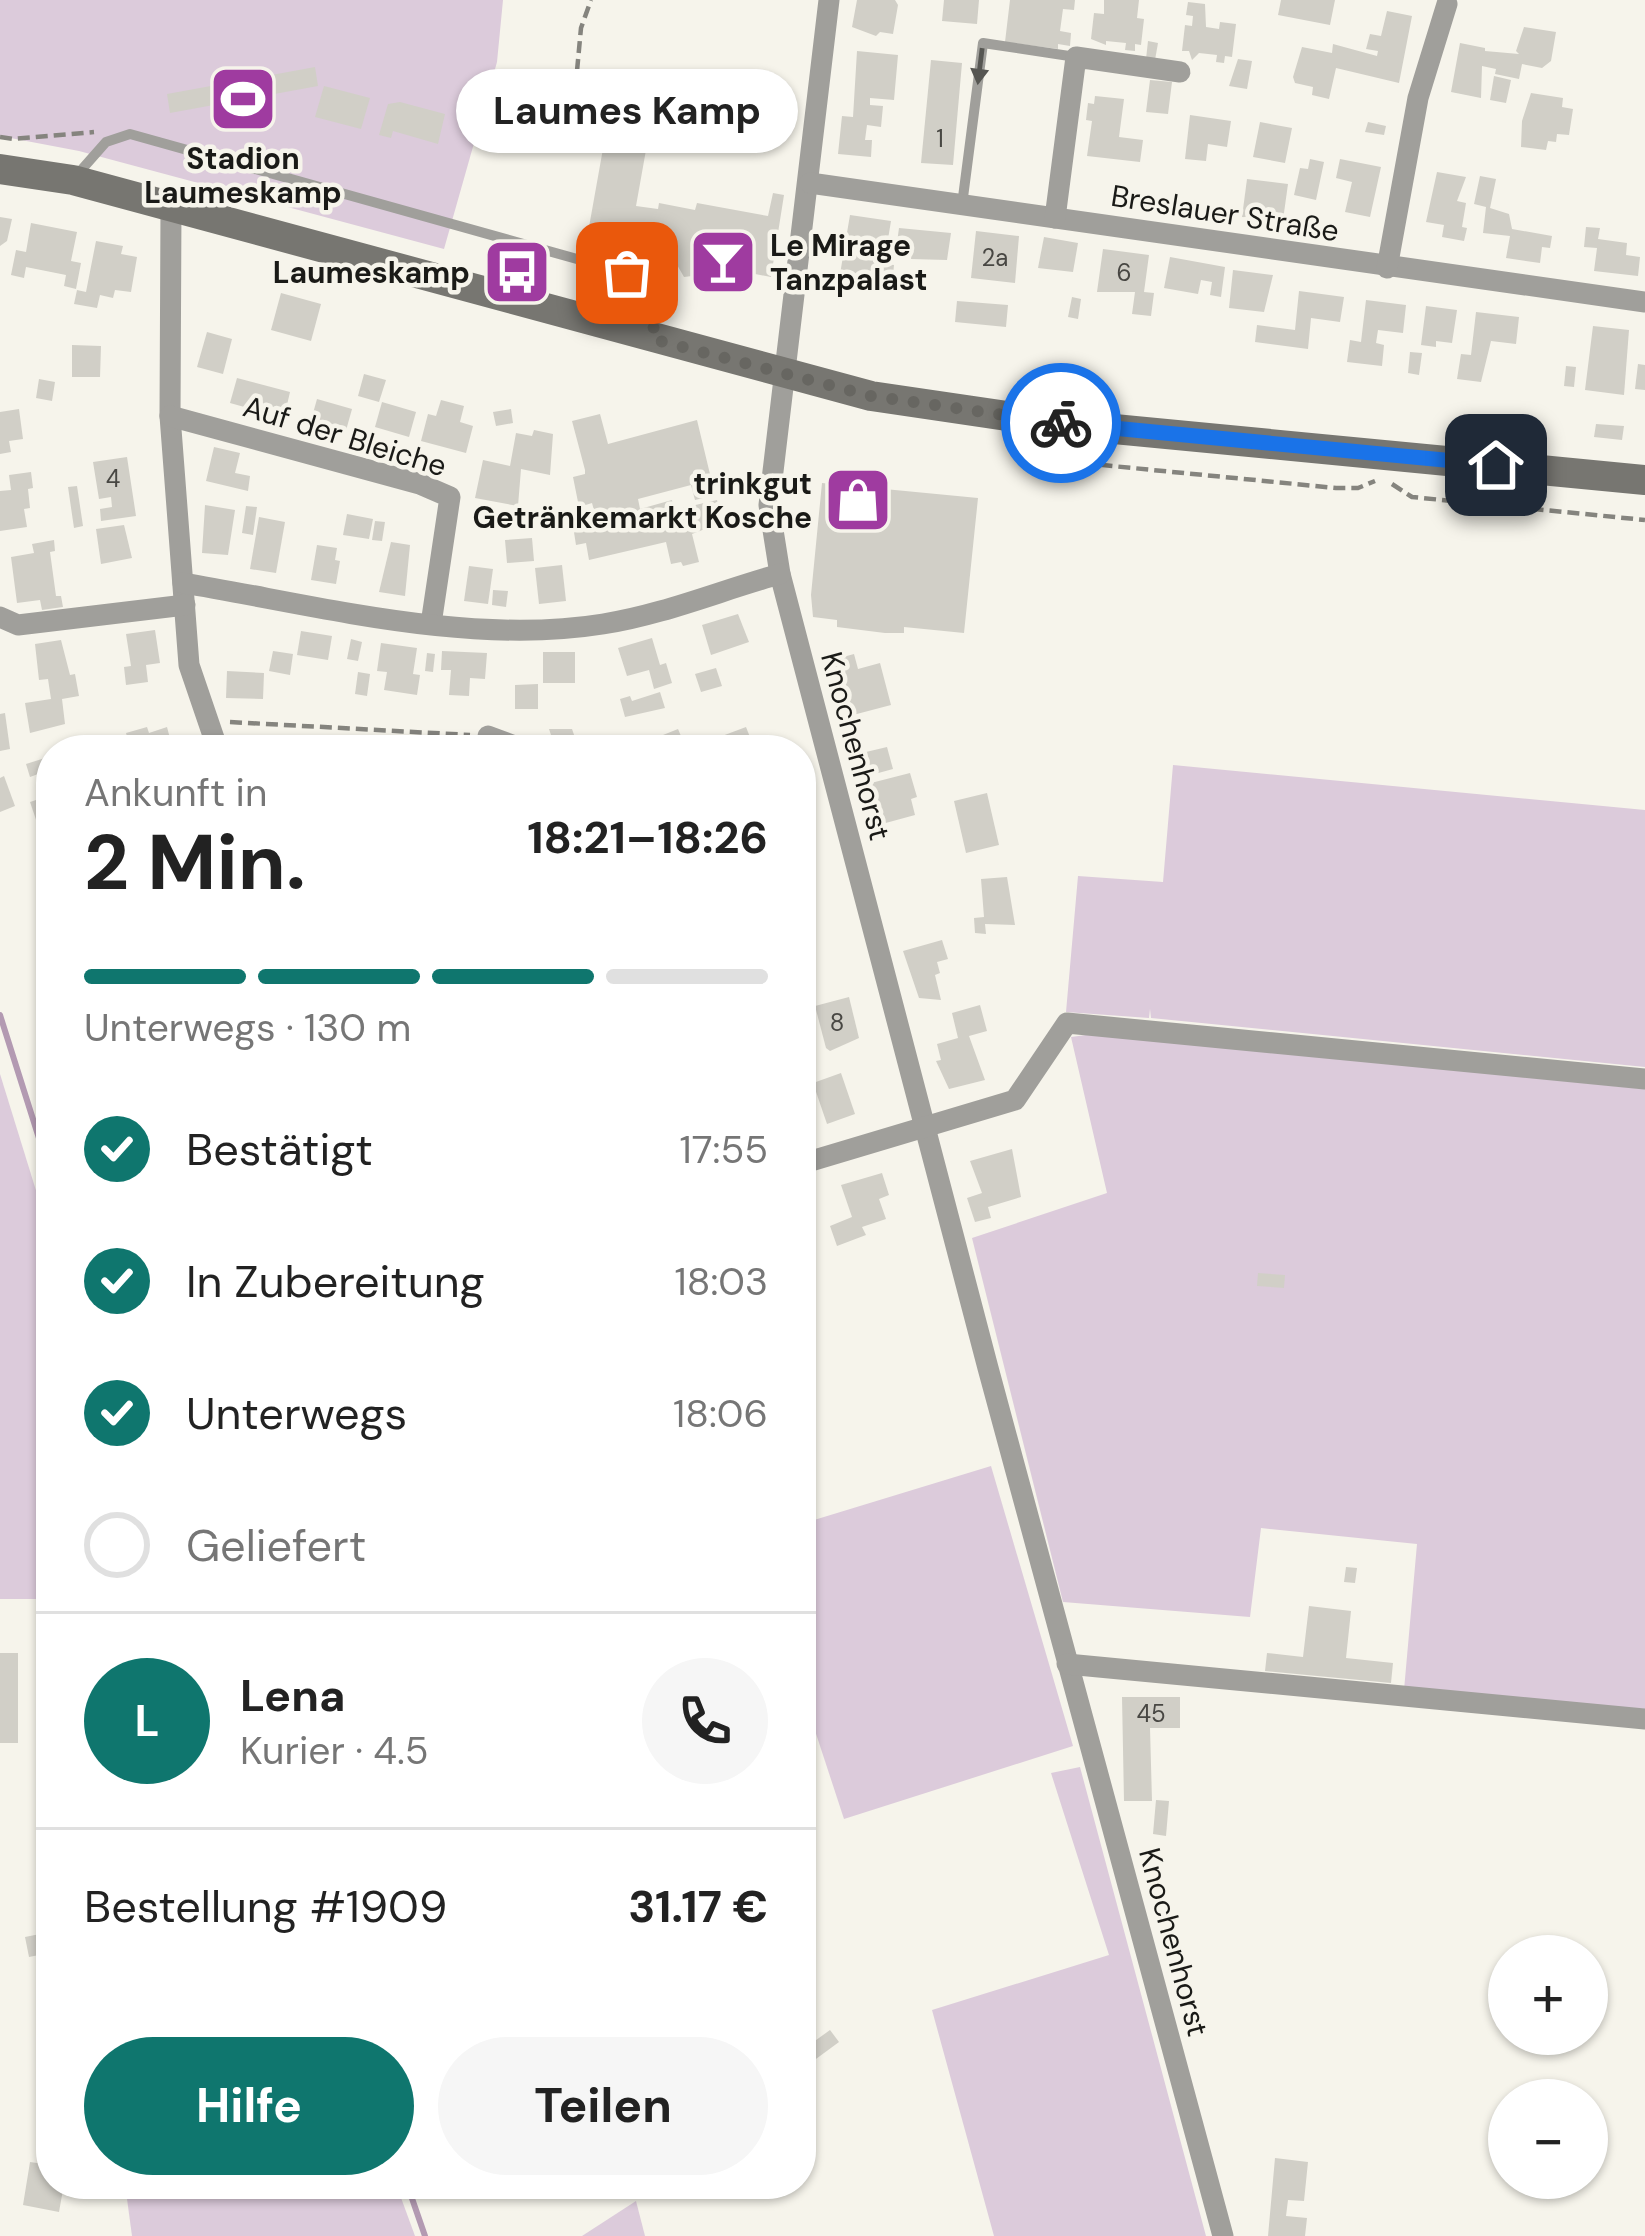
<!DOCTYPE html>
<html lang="de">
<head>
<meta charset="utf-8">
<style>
  body { margin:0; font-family:"DM Sans",sans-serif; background:#f6f6f6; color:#222; height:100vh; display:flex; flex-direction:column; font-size:45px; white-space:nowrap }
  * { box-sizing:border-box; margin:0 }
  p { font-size:39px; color:#767676 }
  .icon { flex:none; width:66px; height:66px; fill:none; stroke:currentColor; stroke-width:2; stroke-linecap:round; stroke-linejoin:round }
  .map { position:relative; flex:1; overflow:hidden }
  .drawer { position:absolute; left:36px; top:735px; width:780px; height:1464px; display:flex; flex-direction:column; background:#fff; border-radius:48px; box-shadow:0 3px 9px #0004 }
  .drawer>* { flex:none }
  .buttons { position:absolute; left:1488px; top:1935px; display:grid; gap:24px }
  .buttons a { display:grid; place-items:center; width:120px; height:120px; border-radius:50%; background:#fff; box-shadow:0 3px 9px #0004; font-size:60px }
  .pin { position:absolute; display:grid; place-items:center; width:102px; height:102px; color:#fff; margin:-51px; border-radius:24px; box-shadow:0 6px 18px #0006 }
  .courier { position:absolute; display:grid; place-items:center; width:120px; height:120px; margin:-60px; border:9px solid #1a73e8; border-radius:50%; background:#fff; color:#222; box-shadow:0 3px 15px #0007 }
  .bubble { position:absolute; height:84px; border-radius:42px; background:#fff; box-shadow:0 3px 9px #0004; font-size:39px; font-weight:700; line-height:84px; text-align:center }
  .headline em { font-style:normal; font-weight:700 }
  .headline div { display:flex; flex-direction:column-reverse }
  .headline { display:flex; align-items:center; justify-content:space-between; height:204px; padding:0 48px }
  h1 { font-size:78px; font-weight:700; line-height:90px }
  .bar { display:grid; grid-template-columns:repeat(4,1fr); gap:18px 12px; align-content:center; height:144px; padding:0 48px }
  .bar i { height:15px; border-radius:9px; background:#e0e0e0 }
  .bar .active { background:#0f766e }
  .bar p { grid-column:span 4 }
  .line { display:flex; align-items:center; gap:30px; padding:0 48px; border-top:3px solid #e0e0e0 }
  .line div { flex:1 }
  .round { display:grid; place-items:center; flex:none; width:126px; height:126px; border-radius:63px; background:#f6f6f6 }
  ol { padding:0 48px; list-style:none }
  li { display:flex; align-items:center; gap:36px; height:132px }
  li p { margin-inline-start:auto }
  li .icon { padding:12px; border-radius:50%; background:#0f766e; color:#fff; stroke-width:4 }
  li:last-child { color:#767676 }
  li i { width:66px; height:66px; border:6px solid #e0e0e0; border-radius:50% }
  .primary-button { display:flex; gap:24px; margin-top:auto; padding:24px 48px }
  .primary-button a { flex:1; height:138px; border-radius:72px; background:#0f766e; color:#fff; font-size:48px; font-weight:700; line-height:138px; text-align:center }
  .primary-button a+a { background:#f6f6f6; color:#222 }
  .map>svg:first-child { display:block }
  .green { fill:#dccbdb }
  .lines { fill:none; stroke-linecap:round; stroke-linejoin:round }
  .stream { stroke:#b39ab2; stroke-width:6 }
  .building { fill:#d1cfc7 }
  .path { stroke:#85847e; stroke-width:4.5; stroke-dasharray:12 6; stroke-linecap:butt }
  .lane { stroke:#a09f9b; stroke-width:10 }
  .street { stroke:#a09f9b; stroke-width:21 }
  .secondary { stroke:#777671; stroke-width:30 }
  .oneway { fill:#565652 }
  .done { stroke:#676661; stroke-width:12; stroke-dasharray:0 21.6 }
  .route { stroke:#1a73e8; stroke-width:15 }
  .labels { text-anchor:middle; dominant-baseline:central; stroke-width:9; stroke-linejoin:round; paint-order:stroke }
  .number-label { font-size:24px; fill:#484743 }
  .poi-label { font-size:30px; font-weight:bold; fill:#1a1a17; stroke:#f6f4eb; text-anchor:end }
  .street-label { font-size:30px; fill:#1a1a17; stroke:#f6f4eb }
</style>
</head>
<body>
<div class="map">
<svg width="1645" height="2236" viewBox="0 0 1645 2236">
  <rect width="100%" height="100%" fill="#f6f4eb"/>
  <g class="green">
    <polygon points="0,0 503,0 497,62 444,249 79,151 0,136"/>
    <polygon points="1173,765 1645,810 1645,1067 1151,1018 1150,1009 1149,1018 1066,1012 1078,876 1163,882"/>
    <polygon points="1093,1034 1645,1089 1645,1709 1404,1690 1417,1544 1261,1528 1250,1617 1063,1602 972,1238 1107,1193 1071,1037"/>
    <polygon points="0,1074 51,1239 51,1599 0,1599"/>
    <polygon points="991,1466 1073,1746 844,1819 801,1688 801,1524"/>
    <polygon points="1080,1767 1206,2236 994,2236 932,2010 1109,1955 1051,1773"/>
    <polygon points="125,2184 396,2184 415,2236 132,2236"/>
    <polygon points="636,2201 645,2236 582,2236"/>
  </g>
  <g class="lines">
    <g class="stream">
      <polyline points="0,1015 51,1176"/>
      <polyline points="407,2184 425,2236"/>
    </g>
  </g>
  <g class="building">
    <polygon points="857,0 895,0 898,5 893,34 880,32 876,36 852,27"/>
    <polygon points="944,0 979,0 977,24 942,21"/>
    <polygon points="1010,0 1075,0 1074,10 1063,9 1060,31 1071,33 1070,46 1058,44 1058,49 1005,42"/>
    <polygon points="1104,0 1139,0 1137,18 1144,19 1141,45 1135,44 1135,51 1125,50 1126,43 1106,41 1106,45 1091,39 1094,13 1104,14"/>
    <polygon points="1281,0 1335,0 1330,25 1278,15"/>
    <polygon points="1188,2 1205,4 1206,27 1219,29 1220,22 1236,24 1232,57 1225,56 1224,63 1216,62 1217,55 1199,53 1192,60 1189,51 1182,51 1185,25 1192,26 1193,16 1186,15"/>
    <polygon points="1387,11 1412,16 1399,83 1336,68 1329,99 1312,95 1313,87 1295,83 1293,77 1302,47 1332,53 1333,44 1377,56 1378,51 1366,49 1370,34 1381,36"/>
    <polygon points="1524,27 1556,32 1551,61 1542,68 1522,64 1519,79 1495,74 1496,69 1482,66 1481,98 1451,92 1460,43 1485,48 1485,51 1519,54 1516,51"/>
    <polygon points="1148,41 1158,43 1155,60 1146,59"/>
    <polygon points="857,51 898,55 894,100 870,98 870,105 883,106 881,127 867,125 865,140 872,140 871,157 838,154 842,116 853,117"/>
    <polygon points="1238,59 1252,61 1247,89 1229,86"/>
    <polygon points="931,60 962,63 953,165 921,163"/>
    <polygon points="315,67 318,86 170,113 167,94"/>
    <polygon points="1494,76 1511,80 1506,103 1490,100"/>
    <polygon points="1150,80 1172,82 1168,114 1146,112"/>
    <polygon points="324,86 370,98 361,129 315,117"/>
    <polygon points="1531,93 1563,98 1562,107 1573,109 1569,135 1557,134 1556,142 1548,141 1546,150 1521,147 1522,121"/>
    <polygon points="1095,96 1124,99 1119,137 1143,140 1140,162 1087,156 1092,121 1086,120 1088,103 1094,104"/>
    <polygon points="400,102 445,114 438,144 393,131 391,138 379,135 388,104"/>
    <polygon points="609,115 651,122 636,206 658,209 659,203 695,210 697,203 768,216 773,193 784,195 771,277 704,264 700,275 684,277 676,263 660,259 661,251 629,245 631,235 589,227"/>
    <polygon points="1190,115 1231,121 1227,147 1208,144 1206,161 1185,159"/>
    <polygon points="1260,122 1292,128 1285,163 1253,157"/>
    <polygon points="1368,122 1386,126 1384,135 1365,132"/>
    <polygon points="1310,159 1324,162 1316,200 1294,195 1300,168 1308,169"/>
    <polygon points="1340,159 1381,167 1370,217 1345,212 1352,182 1336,178"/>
    <polygon points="1437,172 1466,177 1457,201 1466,203 1462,227 1467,228 1464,241 1442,237 1444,225 1426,222"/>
    <polygon points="1480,176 1496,179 1490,208 1509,214 1512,229 1552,236 1550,248 1542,247 1540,263 1506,258 1510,236 1483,233 1486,207 1474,204"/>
    <polygon points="1247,179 1288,184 1283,220 1242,217"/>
    <polygon points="850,215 891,221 888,239 877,238 873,262 894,265 892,285 839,280"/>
    <polygon points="0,217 12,219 7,241 0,246"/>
    <polygon points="31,223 77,232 71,261 81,263 76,289 64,286 66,275 26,267 24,278 11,275 16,250 26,252"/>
    <polygon points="1586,227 1600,228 1598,239 1627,243 1626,255 1640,257 1638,276 1594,271 1597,248 1584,247"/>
    <polygon points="899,228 951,233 947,260 911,259 912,251 896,250"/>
    <polygon points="976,231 1019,236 1015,283 971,278"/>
    <polygon points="1044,237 1078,243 1073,272 1038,268"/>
    <polygon points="96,241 123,246 121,254 137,257 131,292 115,290 113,298 100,295 97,308 74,304 77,290 86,292"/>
    <polygon points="1103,249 1149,255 1144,292 1154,293 1151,316 1132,314 1135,292 1097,292"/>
    <polygon points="1170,257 1225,267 1221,297 1210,295 1212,282 1201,280 1198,294 1164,288"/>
    <polygon points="1233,270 1273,275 1264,312 1229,308"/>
    <polygon points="1299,291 1344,297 1340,322 1311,318 1308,349 1255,342 1257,325 1295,330"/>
    <polygon points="281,293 321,304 311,341 271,330"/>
    <polygon points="1072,297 1081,299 1078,319 1068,317"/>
    <polygon points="1366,300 1406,305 1403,333 1378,330 1376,343 1384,345 1382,366 1347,362 1350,340 1361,342"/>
    <polygon points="957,301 1008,305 1006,327 955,322"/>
    <polygon points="1426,306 1457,310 1452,343 1436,341 1436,347 1421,345"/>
    <polygon points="1476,312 1519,317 1516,344 1491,341 1481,382 1457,379 1461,354 1471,355"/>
    <polygon points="1593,326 1629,330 1624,395 1585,390"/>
    <polygon points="207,332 232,339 223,374 197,367"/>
    <polygon points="72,345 101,346 100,377 72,377"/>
    <polygon points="1410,352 1422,353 1419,375 1408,373"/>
    <polygon points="1638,364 1645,365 1645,390 1635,389"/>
    <polygon points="1566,366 1576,367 1574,387 1564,386"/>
    <polygon points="364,374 386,380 379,402 358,396"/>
    <polygon points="237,378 290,392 284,418 230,403"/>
    <polygon points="39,379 55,382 52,401 36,398"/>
    <polygon points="317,399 352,409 345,434 310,424"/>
    <polygon points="441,400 464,406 460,422 473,426 466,453 421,441 428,414 436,416"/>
    <polygon points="382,402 416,412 409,437 375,427"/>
    <polygon points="19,409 23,439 9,441 11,452 0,454 0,412"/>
    <polygon points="511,409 513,423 496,426 493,412"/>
    <polygon points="600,414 608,444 697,420 715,495 695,500 691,485 638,499 640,509 672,500 674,510 717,500 723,522 692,534 699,562 683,566 681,562 671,564 666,542 589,560 586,543 576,545 573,526 597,521 592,503 579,507 573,477 585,474 585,470 572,421"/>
    <polygon points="1596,424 1624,426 1622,440 1594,437"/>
    <polygon points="534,430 553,434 550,475 521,469 518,506 475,498 483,460 510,466 516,433 532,436"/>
    <polygon points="214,447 240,453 235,473 250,476 248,491 206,481"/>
    <polygon points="127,457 136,516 101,521 100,509 112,507 111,497 99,499 93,462"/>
    <polygon points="31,472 33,488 28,489 30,508 24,509 27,527 0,531 0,491 11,490 9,475"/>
    <polygon points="822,483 978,498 964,633 904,627 904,633 885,633 837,627 837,620 813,617 811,595"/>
    <polygon points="77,486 83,526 74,528 68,487"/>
    <polygon points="205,505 235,510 228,555 202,553"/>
    <polygon points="246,506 257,507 253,535 242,533"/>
    <polygon points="347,514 373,519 369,539 343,535"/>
    <polygon points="259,517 285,522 276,573 250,569"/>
    <polygon points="375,521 385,522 382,541 372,540"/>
    <polygon points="124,525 132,558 101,564 96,529"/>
    <polygon points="532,538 534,561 507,563 505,540"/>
    <polygon points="54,540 55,551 50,552 56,596 61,596 63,607 42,610 40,600 17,603 11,557 34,553 32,544"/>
    <polygon points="391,542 410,545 405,596 379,592"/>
    <polygon points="317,545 337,548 335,560 340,561 336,584 311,580"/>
    <polygon points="562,565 566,601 539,604 535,568"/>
    <polygon points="469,566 493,569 488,604 464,601"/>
    <polygon points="493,590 508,591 506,607 492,605"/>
    <polygon points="738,614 749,642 711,655 702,625"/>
    <polygon points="155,630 160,663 146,665 148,682 126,685 124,667 131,666 126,634"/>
    <polygon points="301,631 332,636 328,660 297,655"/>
    <polygon points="652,638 660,665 666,663 672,683 654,689 649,670 627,676 618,648"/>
    <polygon points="351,639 362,642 358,661 347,659"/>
    <polygon points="61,640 70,675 75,674 79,696 62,699 65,724 30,733 25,703 51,699 48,679 39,680 35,644"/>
    <polygon points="381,643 417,648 413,674 420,675 417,695 384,690 387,672 377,671"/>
    <polygon points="273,651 293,654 290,675 269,671"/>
    <polygon points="442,651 487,653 485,679 470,678 469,696 449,695 451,670 441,670"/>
    <rect x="543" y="652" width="32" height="31"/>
    <polygon points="427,653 435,654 433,672 425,671"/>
    <polygon points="854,654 858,669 880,663 891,705 853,715 843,675 837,677 832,660"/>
    <polygon points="716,668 722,686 701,692 695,674"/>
    <polygon points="227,671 264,673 263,699 226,698"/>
    <polygon points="358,672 370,674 367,696 355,694"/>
    <polygon points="538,684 538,709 515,709 515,685"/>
    <polygon points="660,692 665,708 625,717 620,699 630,696 632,701"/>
    <polygon points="5,713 10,749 0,751 0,714"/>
    <polygon points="147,727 149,733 167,727 173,750 131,750 126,733"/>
    <polygon points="746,727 755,750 700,750 698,745"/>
    <polygon points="549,729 572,729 579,749 556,750"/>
    <polygon points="678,729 687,750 664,750 658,737"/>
    <polygon points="97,739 100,750 64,750 64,749"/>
    <polygon points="887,747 893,769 871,775 866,752"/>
    <polygon points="45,758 49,770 30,777 26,764"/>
    <polygon points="910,773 917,797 911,799 915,815 882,824 871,783"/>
    <polygon points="4,776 15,806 0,812 0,778"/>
    <polygon points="987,793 999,845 966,853 954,801"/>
    <polygon points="51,795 51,861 50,861 30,802"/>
    <polygon points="1007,877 1015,925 985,924 986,934 975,933 974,918 984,917 981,879"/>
    <polygon points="801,905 810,933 801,935"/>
    <polygon points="942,940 948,959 937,962 940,973 935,975 941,1000 919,998 903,951"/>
    <polygon points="808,981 814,1002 801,1005 801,983"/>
    <polygon points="849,997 859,1038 830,1051 826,1048 815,1006"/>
    <polygon points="980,1005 987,1031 969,1036 985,1080 949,1089 936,1061 941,1060 937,1044 958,1038 952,1013"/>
    <polygon points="841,1073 855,1114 827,1124 813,1083"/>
    <polygon points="1012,1149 1021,1197 988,1207 991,1218 975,1222 967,1198 982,1193 970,1161"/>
    <polygon points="882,1173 889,1195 879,1199 886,1219 862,1227 866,1235 837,1246 830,1226 852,1217 841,1185"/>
    <polygon points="810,1200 816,1217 801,1222 801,1203"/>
    <polygon points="1258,1273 1285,1275 1284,1288 1257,1286"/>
    <polygon points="1346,1567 1357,1568 1355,1583 1344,1582"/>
    <polygon points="1309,1606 1351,1611 1346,1658 1393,1663 1391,1683 1265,1671 1267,1653 1303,1657"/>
    <rect x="0" y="1653" width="18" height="90"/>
    <polygon points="1122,1697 1180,1697 1180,1728 1150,1728 1152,1801 1124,1801"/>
    <polygon points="1156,1800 1169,1801 1166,1836 1153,1834"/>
    <polygon points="45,1933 49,1953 29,1957 25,1937"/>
    <polygon points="830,2030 839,2042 801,2070 801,2051"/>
    <polygon points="1275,2158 1308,2162 1304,2201 1288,2200 1286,2216 1307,2218 1305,2236 1268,2236"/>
    <polygon points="30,2162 51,2165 51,2184 64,2184 59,2212 23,2205"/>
  </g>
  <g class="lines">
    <g class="path">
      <polyline points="577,71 581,28 591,0"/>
      <polyline points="0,137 13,139 94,132"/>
      <polyline points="1014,444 1051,460 1336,488 1358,488 1375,481"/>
      <polyline points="1392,484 1412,497 1645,520"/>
      <polyline points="230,722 470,735"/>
    </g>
    <g class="lane">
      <polyline points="76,176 106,142 130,134 627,273 656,311 652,336"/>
      <polyline points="962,205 983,43 1076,57"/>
    </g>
    <g class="street">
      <polyline points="829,0 769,505 780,574 988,1368 1223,2236"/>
      <polyline points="810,183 1645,302"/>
      <polyline points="171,208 170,416 189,665 218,750"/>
      <polyline points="1055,218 1076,57 1180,72"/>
      <polyline points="1387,268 1418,98 1447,4"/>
      <polyline points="170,416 420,484 450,497 431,624"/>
      <path d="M 183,583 C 316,605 468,646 603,624 C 662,615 722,590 780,574"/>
      <polyline points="0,617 18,625 185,605"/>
      <polyline points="492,750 488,736 525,750"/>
      <polyline points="801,1164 1015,1100 1067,1023 1645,1079"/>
      <polyline points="1067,1664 1645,1719"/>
    </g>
    <polyline class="secondary" points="0,169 73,180 871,396 1062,424 1645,480"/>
  </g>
  <defs><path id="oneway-solid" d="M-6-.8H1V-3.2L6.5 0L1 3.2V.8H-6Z" transform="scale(3)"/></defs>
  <use class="oneway" href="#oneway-solid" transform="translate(980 66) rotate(97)"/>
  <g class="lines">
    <polyline class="done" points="627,273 656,310 652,339 871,396 1061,423"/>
    <polyline class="route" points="1061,423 1496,465"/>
  </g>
  <defs>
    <symbol id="stadium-square" viewBox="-11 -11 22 22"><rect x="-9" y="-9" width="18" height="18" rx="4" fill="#9f3ba0" stroke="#f6f4eb"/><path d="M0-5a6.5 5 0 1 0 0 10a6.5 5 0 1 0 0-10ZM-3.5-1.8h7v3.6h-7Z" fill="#fff"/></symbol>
    <symbol id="bar-square" viewBox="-11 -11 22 22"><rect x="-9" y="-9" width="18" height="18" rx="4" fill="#9f3ba0" stroke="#f6f4eb"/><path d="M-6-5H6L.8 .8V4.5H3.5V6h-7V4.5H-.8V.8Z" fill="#fff"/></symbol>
    <symbol id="bus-square" viewBox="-11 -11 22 22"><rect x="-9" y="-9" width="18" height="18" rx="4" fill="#9f3ba0" stroke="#f6f4eb"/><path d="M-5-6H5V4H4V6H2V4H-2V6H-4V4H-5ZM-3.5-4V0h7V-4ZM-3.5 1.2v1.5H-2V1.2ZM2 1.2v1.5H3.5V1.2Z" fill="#fff"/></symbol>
    <symbol id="shop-square" viewBox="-11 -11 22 22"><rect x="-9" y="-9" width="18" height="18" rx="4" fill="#9f3ba0" stroke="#f6f4eb"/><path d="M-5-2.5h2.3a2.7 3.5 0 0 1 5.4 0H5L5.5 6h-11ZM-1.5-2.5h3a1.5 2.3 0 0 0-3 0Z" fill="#fff"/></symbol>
  </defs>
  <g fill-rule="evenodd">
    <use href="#stadium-square" x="205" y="61" width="76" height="76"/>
    <use href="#bar-square" x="685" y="224" width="76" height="76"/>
    <use href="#bus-square" x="479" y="234" width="76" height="76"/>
    <use href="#shop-square" x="820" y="462" width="76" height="76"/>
  </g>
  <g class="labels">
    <g class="number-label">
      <text x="940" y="138">1</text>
      <text x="995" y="257">2a</text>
      <text x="1124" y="272">6</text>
      <text x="113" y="478">4</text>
      <text x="837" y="1022">8</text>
      <text x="1151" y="1713">45</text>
    </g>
    <g class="poi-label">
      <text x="243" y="158" text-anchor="middle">Stadion<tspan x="243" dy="34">Laumeskamp</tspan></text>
      <text x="770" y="245" text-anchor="start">Le Mirage<tspan x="770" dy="34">Tanzpalast</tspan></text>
      <text x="470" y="272">Laumeskamp</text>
      <text x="812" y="483">trinkgut<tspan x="812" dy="34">Getränkemarkt Kosche</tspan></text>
    </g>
    <g class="street-label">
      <text transform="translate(1225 213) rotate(9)">Breslauer Straße</text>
      <text transform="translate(345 436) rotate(17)">Auf der Bleiche</text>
      <text transform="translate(856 746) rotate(75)">Knochenhorst</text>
      <text transform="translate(1174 1942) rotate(75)">Knochenhorst</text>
    </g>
  </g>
</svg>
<div class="buttons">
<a>+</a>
<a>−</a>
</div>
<div class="pin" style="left:627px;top:273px;background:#ea580c"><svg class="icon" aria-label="bag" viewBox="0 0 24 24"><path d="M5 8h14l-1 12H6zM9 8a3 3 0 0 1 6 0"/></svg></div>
<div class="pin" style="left:1496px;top:465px;background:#1f2937"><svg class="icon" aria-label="home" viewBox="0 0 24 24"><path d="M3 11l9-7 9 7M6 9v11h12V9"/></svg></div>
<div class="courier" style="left:1061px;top:423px"><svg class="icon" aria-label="bike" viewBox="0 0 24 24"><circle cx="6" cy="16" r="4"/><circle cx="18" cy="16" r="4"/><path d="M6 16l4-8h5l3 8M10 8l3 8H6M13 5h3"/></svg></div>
<div class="bubble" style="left:456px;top:69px;width:342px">Laumes Kamp</div>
<section class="drawer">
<div class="headline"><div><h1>2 Min.</h1><p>Ankunft in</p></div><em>18:21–18:26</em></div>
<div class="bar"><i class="active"></i><i class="active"></i><i class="active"></i><i></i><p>Unterwegs · 130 m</p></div>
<ol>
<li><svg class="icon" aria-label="check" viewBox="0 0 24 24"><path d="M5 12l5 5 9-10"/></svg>Bestätigt<p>17:55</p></li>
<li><svg class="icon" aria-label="check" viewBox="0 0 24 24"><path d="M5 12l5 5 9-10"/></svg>In Zubereitung<p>18:03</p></li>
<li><svg class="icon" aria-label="check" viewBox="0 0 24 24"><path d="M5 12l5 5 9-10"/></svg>Unterwegs<p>18:06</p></li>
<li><i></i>Geliefert</li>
</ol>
<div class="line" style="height:216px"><b class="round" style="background:#0f766e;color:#fff">L</b><div><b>Lena</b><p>Kurier · 4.5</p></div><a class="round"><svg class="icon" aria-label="phone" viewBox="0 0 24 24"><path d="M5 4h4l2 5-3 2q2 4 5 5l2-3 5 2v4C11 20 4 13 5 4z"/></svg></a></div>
<div class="line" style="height:156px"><div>Bestellung #1909</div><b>31.17 €</b></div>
<div class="primary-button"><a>Hilfe</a><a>Teilen</a></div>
</section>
</div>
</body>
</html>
